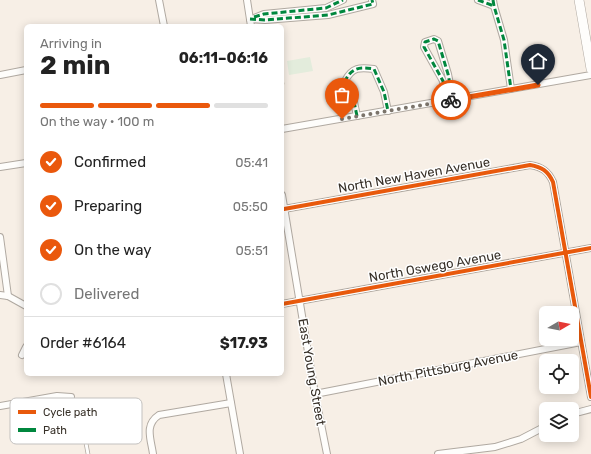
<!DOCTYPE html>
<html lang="en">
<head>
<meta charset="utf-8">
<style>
  body { margin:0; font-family:Rubik,sans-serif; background:#f2f2f2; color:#222; height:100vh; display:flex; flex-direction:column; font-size:15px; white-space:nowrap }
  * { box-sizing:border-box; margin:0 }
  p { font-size:13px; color:#767676 }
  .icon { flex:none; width:22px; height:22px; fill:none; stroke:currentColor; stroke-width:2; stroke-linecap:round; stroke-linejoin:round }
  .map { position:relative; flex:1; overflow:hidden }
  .panel { position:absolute; left:24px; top:24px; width:260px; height:352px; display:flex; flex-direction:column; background:#fff; border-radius:6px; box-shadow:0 2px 10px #0003 }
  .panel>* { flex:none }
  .needle { width:26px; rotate:80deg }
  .tools { position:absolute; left:539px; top:306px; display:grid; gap:8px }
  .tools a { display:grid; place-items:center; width:40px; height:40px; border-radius:6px; background:#fff; box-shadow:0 2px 10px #0003; font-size:20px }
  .pin { position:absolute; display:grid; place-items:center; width:34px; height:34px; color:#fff; margin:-41px -17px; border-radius:50% 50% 50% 0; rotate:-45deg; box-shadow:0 0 4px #0007 }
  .pin .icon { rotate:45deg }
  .courier { position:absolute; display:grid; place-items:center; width:40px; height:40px; margin:-20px; border:3px solid #ea580c; border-radius:50%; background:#fff; color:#222; box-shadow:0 1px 5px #0007 }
  .overview em { font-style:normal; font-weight:700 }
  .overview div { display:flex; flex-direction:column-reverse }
  .overview { display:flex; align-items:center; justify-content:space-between; height:68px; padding:0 16px }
  h1 { font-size:26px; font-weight:700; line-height:30px }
  .bar { display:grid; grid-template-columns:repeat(4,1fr); gap:6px 4px; align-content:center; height:48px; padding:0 16px }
  .bar i { height:5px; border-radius:3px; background:#e0e0e0 }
  .bar .on { background:#ea580c }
  .bar p { grid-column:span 4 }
  .line { display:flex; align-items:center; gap:10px; padding:0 16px; border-top:1px solid #e0e0e0 }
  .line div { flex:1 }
  ol { padding:0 16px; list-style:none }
  li { display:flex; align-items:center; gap:12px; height:44px }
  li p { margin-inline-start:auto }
  li .icon { padding:4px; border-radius:50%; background:#ea580c; color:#fff; stroke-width:4 }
  li:last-child { color:#767676 }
  li i { width:22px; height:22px; border:2px solid #e0e0e0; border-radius:50% }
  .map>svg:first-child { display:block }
  .green { fill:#e3ecdc }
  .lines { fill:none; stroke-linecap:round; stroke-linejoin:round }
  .service-casing { stroke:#b0a9a1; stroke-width:4.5 }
  .minor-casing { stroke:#b0a9a1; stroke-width:8 }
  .secondary-casing { stroke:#b0a9a1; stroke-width:10 }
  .service { stroke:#fefdfb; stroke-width:3 }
  .minor { stroke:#fefdfb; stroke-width:6 }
  .secondary { stroke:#fefdfb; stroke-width:9 }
  .quiet { stroke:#00873e; stroke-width:3; stroke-dasharray:6 3; stroke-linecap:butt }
  .cycleway-casing { stroke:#fff; stroke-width:6 }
  .cycleway { stroke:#e8590c; stroke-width:4 }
  .done { stroke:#7b746b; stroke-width:4; stroke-dasharray:0 7.2 }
  .route { stroke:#ea580c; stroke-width:5 }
  .labels { text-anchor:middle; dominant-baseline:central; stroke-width:3; stroke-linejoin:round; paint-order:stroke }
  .street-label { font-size:13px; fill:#383129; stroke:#fff }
  .key { fill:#fff; stroke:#c3c1bf; stroke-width:1 }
  .key-label { font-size:11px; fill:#383129 }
</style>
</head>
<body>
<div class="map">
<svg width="591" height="454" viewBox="0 0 591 454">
  <rect width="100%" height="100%" fill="#f7efe6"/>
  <polygon class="green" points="310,57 313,71 289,75 287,61"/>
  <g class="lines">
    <defs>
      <g id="service">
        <polyline points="282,83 282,84"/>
        <polyline points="71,397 80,411 88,454"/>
      </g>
      <g id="minor">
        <polyline points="159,0 164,26"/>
        <polyline points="247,0 251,26"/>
        <polyline points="478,0 494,6"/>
        <polyline points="493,0 494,6 504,40 511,89"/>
        <polyline points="254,18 264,14 326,8 343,0"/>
        <polyline points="250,19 265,20 328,15 373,4 372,0"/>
        <polyline points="0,75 26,70"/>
        <polyline points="446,101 443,81 424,47 425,42 434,39 438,41 448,74 453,99"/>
        <path d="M 357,116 L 354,102 L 345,81 C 352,67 360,67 374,69 L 384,92 L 388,111"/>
        <polyline points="282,129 591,75"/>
        <polyline points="0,167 26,163"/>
        <polyline points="282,195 315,394 327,454"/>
        <path d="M 284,209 L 530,165 C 542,167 548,171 553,182 L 591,397"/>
        <polyline points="0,237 8,296"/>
        <polyline points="0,295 8,296 26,306"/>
        <polyline points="282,304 591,248"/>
        <polyline points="22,355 26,347"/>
        <polyline points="226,374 240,454"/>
        <polyline points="315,394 581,342"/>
        <polyline points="0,406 57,396 71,397"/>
        <polyline points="572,414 591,409"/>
        <path d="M 153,454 C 151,439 144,425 159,415 L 231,403"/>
        <polyline points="438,454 495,447 521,439 546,426"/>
      </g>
      <polyline id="secondary" points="579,0 591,69"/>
    </defs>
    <use href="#service" class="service-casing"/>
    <use href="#minor" class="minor-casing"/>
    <use href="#secondary" class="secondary-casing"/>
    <use href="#service" class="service"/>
    <use href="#minor" class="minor"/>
    <use href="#secondary" class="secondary"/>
    <g class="quiet">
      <polyline points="478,0 494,6"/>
      <polyline points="493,0 494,6 504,40 511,89"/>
      <polyline points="254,17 264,14 326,8 343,0"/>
      <polyline points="250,19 265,20 328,15 373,4 372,0"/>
      <polyline points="446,101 443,81 424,47 425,42 434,39 438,41 448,74 453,99"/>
      <path d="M 357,116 L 354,102 L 345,81 C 352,67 360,67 374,69 L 384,92 L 388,111"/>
    </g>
    <defs>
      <g id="cycleway">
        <path d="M 284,209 L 530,165 C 542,167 548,171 553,182 L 591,397"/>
        <polyline points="282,304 591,248"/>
      </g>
    </defs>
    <use href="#cycleway" class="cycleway-casing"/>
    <use href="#cycleway" class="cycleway"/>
  </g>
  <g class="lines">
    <polyline class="done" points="342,119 451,100"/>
    <polyline class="route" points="451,100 538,85"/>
  </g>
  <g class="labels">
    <g class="street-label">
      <text transform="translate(414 175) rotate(-10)">North New Haven Avenue</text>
      <text transform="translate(435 266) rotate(-10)">North Oswego Avenue</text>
      <text transform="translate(448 368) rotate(-11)">North Pittsburg Avenue</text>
      <text transform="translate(312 372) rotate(80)">East Young Street</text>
    </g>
  </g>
  <rect x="10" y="398" width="132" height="46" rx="6" class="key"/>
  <rect x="18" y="410" width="18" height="4" fill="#e8590c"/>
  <rect x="18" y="428" width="18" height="4" fill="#00873e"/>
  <g class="key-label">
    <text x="43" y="416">Cycle path</text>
    <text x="43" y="434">Path</text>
  </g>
</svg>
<div class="tools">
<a><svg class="needle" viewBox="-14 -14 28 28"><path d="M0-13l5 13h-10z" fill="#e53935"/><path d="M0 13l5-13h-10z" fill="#767676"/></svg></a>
<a><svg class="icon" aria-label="locate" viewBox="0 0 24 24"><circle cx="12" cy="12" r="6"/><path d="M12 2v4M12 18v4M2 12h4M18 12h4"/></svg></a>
<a><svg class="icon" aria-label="layers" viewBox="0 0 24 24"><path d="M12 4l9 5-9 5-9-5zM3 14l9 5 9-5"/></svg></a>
</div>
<div class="pin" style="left:342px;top:119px;background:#ea580c"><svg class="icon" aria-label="bag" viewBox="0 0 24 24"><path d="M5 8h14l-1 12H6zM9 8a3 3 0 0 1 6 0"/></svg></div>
<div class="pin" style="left:538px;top:85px;background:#1f2937"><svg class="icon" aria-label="home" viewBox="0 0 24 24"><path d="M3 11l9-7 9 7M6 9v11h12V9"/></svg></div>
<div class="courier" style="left:451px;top:100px"><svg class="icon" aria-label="bike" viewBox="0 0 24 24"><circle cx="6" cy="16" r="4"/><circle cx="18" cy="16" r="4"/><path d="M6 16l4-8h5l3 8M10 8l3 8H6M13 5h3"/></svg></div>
<section class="panel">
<div class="overview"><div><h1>2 min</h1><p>Arriving in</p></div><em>06:11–06:16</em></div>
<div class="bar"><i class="on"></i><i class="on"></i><i class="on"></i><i></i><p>On the way · 100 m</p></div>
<ol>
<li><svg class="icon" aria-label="check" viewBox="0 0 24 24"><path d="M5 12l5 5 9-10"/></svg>Confirmed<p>05:41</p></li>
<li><svg class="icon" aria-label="check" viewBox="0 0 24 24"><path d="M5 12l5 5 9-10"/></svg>Preparing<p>05:50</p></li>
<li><svg class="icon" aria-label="check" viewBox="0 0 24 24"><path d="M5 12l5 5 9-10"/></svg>On the way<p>05:51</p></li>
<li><i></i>Delivered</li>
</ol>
<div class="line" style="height:52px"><div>Order #6164</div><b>$17.93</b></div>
</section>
</div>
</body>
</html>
